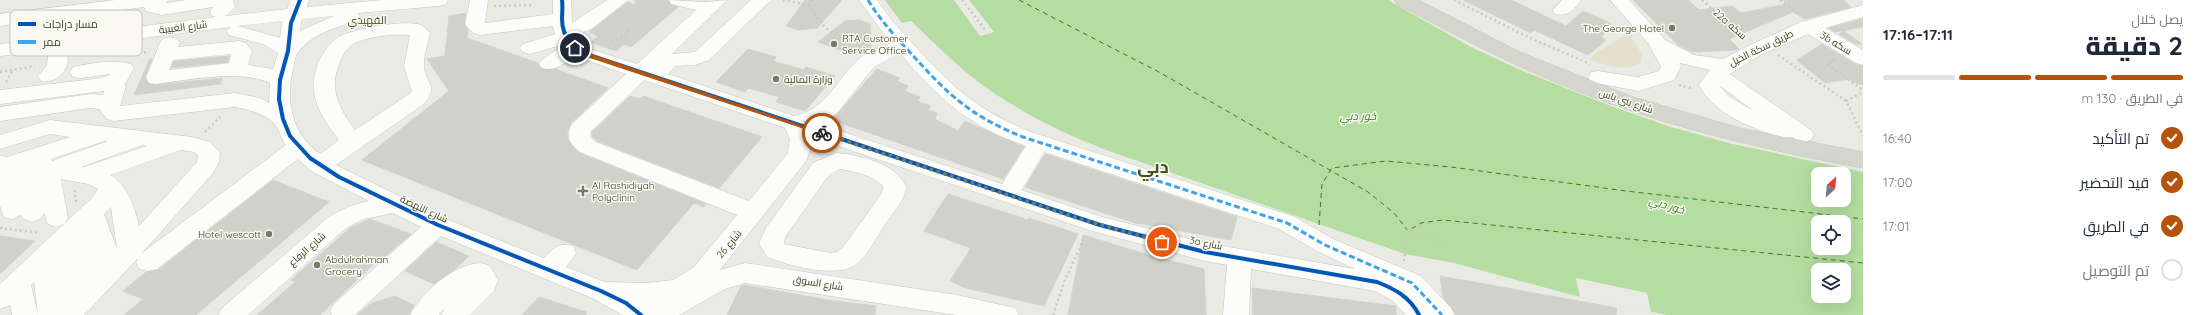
<!DOCTYPE html>
<html lang="ar">
<head>
<meta charset="utf-8">
<style>
  body { margin:0; font-family:Quicksand,Cairo,sans-serif; background:#f6f6f7; color:#1f2937; direction:rtl; height:100vh; display:flex; flex-direction:column; font-size:15px; white-space:nowrap }
  * { box-sizing:border-box; margin:0 }
  p { font-size:13px; color:#747a83 }
  .icon { flex:none; width:22px; height:22px; fill:none; stroke:currentColor; stroke-width:2; stroke-linecap:round; stroke-linejoin:round }
  .map { position:relative; flex:1; overflow:hidden; direction:ltr }
  .drawer { display:flex; flex-direction:column; background:#fff; width:340px }
  .drawer>* { flex:none }
  .needle { width:26px; rotate:26deg }
  .tools { position:absolute; left:1811px; top:167px; display:grid; gap:8px }
  .tools a { display:grid; place-items:center; width:40px; height:40px; border-radius:8px; background:#fff; box-shadow:0 4px 16px #0002; font-size:20px }
  .pin { position:absolute; display:grid; place-items:center; width:34px; height:34px; color:#fff; margin:-17px; border:2px solid #fff; border-radius:50%; box-shadow:0 1px 4px #0007 }
  .courier { position:absolute; display:grid; place-items:center; width:40px; height:40px; margin:-20px; border:3px solid #b45309; border-radius:50%; background:#fff; color:#222; box-shadow:0 1px 5px #0007 }
  .overview em { font-style:normal; font-weight:800 }
  .overview div { display:flex; flex-direction:column-reverse }
  .overview { display:flex; align-items:center; justify-content:space-between; height:68px; padding:0 20px }
  h1 { font-size:26px; font-weight:800; line-height:30px }
  .bar { display:grid; grid-template-columns:repeat(4,1fr); gap:6px 4px; align-content:center; height:48px; padding:0 20px }
  .bar i { height:5px; border-radius:3px; background:#e0e1e3 }
  .bar .current { background:#b45309 }
  .bar p { grid-column:span 4 }
  ol { padding:0 20px; list-style:none }
  li { display:flex; align-items:center; gap:12px; height:44px }
  li p { margin-inline-start:auto }
  li .icon { padding:4px; border-radius:50%; background:#b45309; color:#fff; stroke-width:4 }
  li:last-child { color:#747a83 }
  li i { width:22px; height:22px; border:2px solid #e0e1e3; border-radius:50% }
  main { display:flex; flex:1; min-height:0 }
  .map>svg:first-child { display:block }
  .green { fill:#e4e0cc }
  .water { fill:#b6dda1; fill-rule:evenodd }
  .pier { fill:#eaeae4 }
  .lines { fill:none; stroke-linecap:round; stroke-linejoin:round }
  .ferry { stroke:#368014; stroke-width:1; stroke-dasharray:5 4; stroke-linecap:butt }
  .building { fill:#d1d1cb; stroke:#d3d3cd }
  .minor-casing { stroke:#c6c7c1; stroke-width:1 }
  .major-casing { stroke:#c4c6bc; stroke-width:1 }
  .path { stroke:#c7cac0; stroke-width:2.5; stroke-dasharray:2 3; stroke-linecap:butt }
  .minor { fill:#fcfcfb; fill-rule:evenodd }
  .major { fill:#d4d6cd; fill-rule:evenodd }
  .quiet { stroke:#3fa4ea; stroke-width:3; stroke-dasharray:6 3; stroke-linecap:butt }
  .cycleway-casing { stroke:#f9f9f2; stroke-width:6 }
  .cycleway { stroke:#0057b8; stroke-width:4 }
  .route { fill:#b45309 }
  .done { stroke:#767b65; stroke-width:4; stroke-dasharray:0 7.2 }
  .poi-dot { fill:#767b65; stroke:#f9f9f2; stroke-width:1.5 }
  .labels { text-anchor:middle; dominant-baseline:central; stroke-width:3; stroke-linejoin:round; paint-order:stroke }
  .street-label { font-size:10px; fill:#373f20; stroke:#f9f9f2 }
  .poi-label { font-size:10px; fill:#373f20; stroke:#f9f9f2; text-anchor:start }
  .neighbourhood-label { font-size:11px; fill:#43531a; stroke:#f9f9f2 }
  .water-label { font-size:11px; font-style:italic; fill:#368014; stroke:#f9f9f2 }
  .town-label { font-size:18px; font-weight:bold; fill:#43531a; stroke:#f9f9f2 }
  .key { fill:#f9f9f2; stroke:#bfc1b3; stroke-width:1 }
  .key-label { font-size:11px; fill:#373f20 }
</style>
</head>
<body>
<main>
<section class="drawer">
<div class="overview"><div><h1>2 دقيقة</h1><p>يصل خلال</p></div><em>17:11–17:16</em></div>
<div class="bar"><i class="current"></i><i class="current"></i><i class="current"></i><i></i><p>في الطريق · 130 m</p></div>
<ol>
<li><svg class="icon" aria-label="check" viewBox="0 0 24 24"><path d="M5 12l5 5 9-10"/></svg>تم التأكيد<p>16:40</p></li>
<li><svg class="icon" aria-label="check" viewBox="0 0 24 24"><path d="M5 12l5 5 9-10"/></svg>قيد التحضير<p>17:00</p></li>
<li><svg class="icon" aria-label="check" viewBox="0 0 24 24"><path d="M5 12l5 5 9-10"/></svg>في الطريق<p>17:01</p></li>
<li><i></i>تم التوصيل</li>
</ol>
</section>
<div class="map">
<svg width="1863" height="315" viewBox="0 0 1863 315">
  <rect width="100%" height="100%" fill="#eaeae4"/>
  <path class="green" d="M 1628,33 L 1642,54 L 1641,63 C 1623,73 1608,65 1590,60 L 1593,55 Z"/>
  <path class="water" d="M 885,0 L 1388,0 L 1471,47 L 1518,69 L 1611,106 L 1671,127 L 1733,144 L 1863,172 L 1863,315 L 1667,315 L 1580,297 L 1454,263 L 1405,254 L 1106,150 C 1058,131 1013,109 972,77 C 951,60 931,40 911,21 L 902,23 ZM 1818,174 L 1844,174 L 1844,200 L 1818,200 ZM 1818,222 L 1844,222 L 1844,248 L 1818,248 ZM 1818,270 L 1844,270 L 1844,296 L 1818,296 Z"/>
  <g class="pier">
    <polygon points="954,0 969,0 994,32 980,36"/>
    <polygon points="1576,278 1647,293 1651,312 1580,297"/>
  </g>
  <g class="lines">
    <g class="ferry">
      <polyline points="1019,0 1159,72 1368,192 1394,213 1408,231 1421,223 1443,220 1863,263"/>
      <polyline points="1319,225 1322,184 1332,168 1386,161 1451,167 1626,191 1863,219"/>
    </g>
  </g>
  <g class="building">
    <polygon points="635,0 668,0 671,5 678,7 631,47 624,44 616,51 591,42 598,36 589,32 628,2 635,5"/>
    <polygon points="805,0 842,0 817,28 798,30 786,26"/>
    <polygon points="1463,0 1511,0 1566,26 1583,11 1612,24 1603,31 1606,32 1601,37 1606,40 1588,55 1534,30 1531,33"/>
    <polygon points="1633,0 1688,0 1699,10 1732,6 1741,13 1787,4 1782,0 1843,0 1851,7 1805,19 1793,12 1729,39 1739,49 1737,50 1692,52 1678,45"/>
    <polygon points="466,13 464,24 468,30 467,38 538,63 542,69 555,69 608,88 571,123 567,133 568,140 579,153 706,204 704,207 694,203 637,270 362,160 449,91 427,59 445,56 449,16"/>
    <polygon points="1863,19 1863,27 1835,32 1829,28"/>
    <polygon points="859,20 870,24 871,49 864,53 840,50 818,42 845,21"/>
    <polygon points="1844,31 1862,44 1856,44 1839,34"/>
    <polygon points="1822,44 1855,64 1863,66 1863,85 1853,82 1849,79 1825,83 1797,60"/>
    <polygon points="748,49 776,57 773,61 803,70 806,67 835,76 805,111 776,102 779,97 749,88 745,92 716,82"/>
    <polygon points="229,56 228,62 171,68 174,61"/>
    <polygon points="150,59 152,59 145,77 149,84 156,85 222,78 220,84 134,95"/>
    <polygon points="877,69 900,78 897,81 908,86 905,91 920,97 917,101 931,106 928,110 937,113 935,119 958,131 965,121 1024,147 1003,179 832,120"/>
    <polygon points="630,96 640,99 643,96 762,137 719,188 597,141 592,136 592,132"/>
    <polygon points="1045,154 1237,217 1231,240 1138,223 1138,224 1025,187"/>
    <polygon points="273,180 329,202 196,315 124,315 143,299 123,291 146,272 158,270"/>
    <polygon points="948,194 1028,220 1029,218 1078,234 1044,306 966,288 950,281 971,248 924,231"/>
    <polygon points="370,219 411,234 381,260 379,259 320,315 257,315 295,282 291,280 350,228"/>
    <polygon points="1083,235 1152,256 1204,269 1206,315 1068,315"/>
    <polygon points="0,236 35,241 0,274"/>
    <polygon points="436,242 469,256 454,270 434,284 405,271"/>
    <polygon points="1440,276 1617,308 1616,315 1456,315 1443,297"/>
    <polygon points="745,285 833,301 876,306 875,315 727,315 741,286"/>
    <polygon points="1252,288 1396,306 1396,315 1253,315"/>
    <polygon points="394,296 414,305 409,315 357,315 370,304"/>
    <polygon points="539,297 586,312 586,315 522,315"/>
  </g>
  <g class="lines">
    <defs>
      <g id="minor">
        <path d="M 115,0 L 168,0 L 166,3 L 186,0 L 233,0 L 235,7 L 226,16 L 287,9 L 291,0 L 309,0 L 307,7 L 381,0 L 448,0 L 446,4 L 439,6 L 358,13 L 360,17 L 358,21 C 338,26 312,34 298,52 C 295,56 294,64 293,69 C 285,100 292,135 320,154 L 339,140 C 329,126 316,110 314,92 C 311,74 322,49 337,38 C 349,29 408,19 421,25 C 425,27 427,30 430,33 C 428,43 424,54 424,64 C 424,84 440,84 424,104 L 336,165 L 446,219 L 544,258 C 554,248 559,242 573,246 L 576,253 L 566,267 L 605,282 L 646,283 L 673,280 L 694,267 L 737,215 L 580,152 C 570,144 565,137 572,124 L 626,74 L 575,56 C 564,63 555,72 542,68 L 539,64 L 542,60 L 562,46 L 561,45 L 530,54 L 523,52 L 520,48 L 523,44 L 555,34 L 553,26 L 480,35 L 473,33 L 465,24 L 470,0 L 488,0 L 485,23 L 553,14 L 553,0 L 571,0 L 572,23 L 607,0 L 628,0 L 593,28 L 575,36 L 593,50 L 637,64 L 696,10 L 671,4 L 669,0 L 705,2 L 727,0 L 672,54 L 695,52 L 751,0 L 771,0 L 709,60 L 695,65 L 676,66 L 668,74 L 794,116 C 827,110 837,78 860,58 C 869,51 880,47 891,43 L 859,0 L 877,0 C 887,17 901,30 914,45 C 952,87 977,110 1031,132 L 1295,217 L 1333,239 L 1421,276 L 1451,308 L 1455,315 L 1406,315 L 1393,301 L 1375,291 L 1251,269 L 1249,315 L 1223,315 L 1227,265 L 1205,261 L 1092,231 L 811,137 L 811,147 L 806,161 L 720,270 L 745,263 L 957,295 L 1015,308 L 1019,315 L 956,315 L 745,283 L 725,289 L 679,315 L 623,315 L 592,298 L 441,236 L 355,315 L 332,315 L 330,311 L 334,304 L 421,227 L 393,213 L 364,219 L 346,228 L 248,315 L 218,315 L 222,308 L 330,216 L 350,206 L 369,201 L 311,171 L 298,159 L 157,269 L 148,271 L 139,269 L 136,262 L 138,258 L 84,315 L 38,315 L 34,282 L 31,285 L 38,315 L 12,315 L 10,305 L 0,309 L 0,284 L 64,224 L 56,227 L 48,224 L 44,213 L 40,219 L 32,222 L 24,219 L 21,215 L 12,219 L 4,217 L 0,206 L 0,156 L 7,157 L 70,137 L 50,134 L 0,149 L 0,135 L 50,120 L 192,137 L 210,142 L 220,153 L 219,162 L 213,173 L 142,253 L 286,145 C 281,139 279,128 274,123 C 265,114 247,109 235,107 L 114,121 L 107,119 L 99,109 L 90,108 L 0,121 L 0,107 L 90,94 L 103,95 L 104,91 L 0,104 L 0,90 L 102,78 L 111,74 L 80,78 L 73,77 L 70,72 L 73,67 C 91,63 113,59 131,64 L 134,68 L 125,84 L 126,86 L 120,106 L 235,93 L 260,98 L 269,103 L 270,83 C 241,69 188,80 156,84 L 149,83 L 146,78 L 160,43 L 163,39 L 170,37 L 177,39 L 180,43 L 178,47 L 239,41 L 246,43 L 252,51 L 248,65 L 273,69 L 278,53 L 263,44 L 229,35 L 226,31 L 231,27 L 0,56 L 0,44 L 216,17 L 212,16 L 210,12 L 213,7 L 162,15 L 146,11 L 144,7 L 0,26 L 0,14 ZM 334,16 L 300,31 L 302,19 ZM 282,21 L 280,38 L 238,26 ZM 410,35 L 404,66 L 412,92 L 355,130 C 339,108 328,89 340,62 C 343,54 347,47 355,43 C 369,36 394,34 410,35 ZM 900,53 C 939,99 968,126 1026,146 L 1002,184 L 819,124 L 836,114 L 874,67 ZM 231,54 L 229,63 L 169,70 L 173,60 ZM 644,80 L 785,128 L 790,139 L 788,153 L 749,201 L 596,142 L 590,137 L 591,131 ZM 104,141 L 108,141 L 52,161 L 51,159 ZM 142,145 L 147,146 L 84,167 L 81,167 ZM 181,150 L 194,152 L 198,155 L 197,162 L 139,226 C 135,207 127,184 110,175 ZM 1044,152 L 1279,229 L 1317,251 L 1355,269 L 1205,243 L 1102,217 L 1021,190 ZM 61,179 L 88,184 L 98,189 L 93,197 L 64,224 L 68,218 ZM 111,207 L 117,249 L 104,214 Z"/>
        <path d="M 1562,0 L 1581,0 C 1574,10 1568,17 1555,14 L 1553,10 Z"/>
        <path d="M 1610,0 L 1629,0 L 1665,40 L 1694,55 L 1723,59 L 1748,46 L 1801,22 L 1863,5 L 1863,17 L 1825,28 L 1863,50 L 1863,65 L 1856,63 L 1808,34 L 1762,54 L 1730,74 L 1811,130 L 1814,135 L 1811,140 L 1803,142 L 1791,137 L 1785,138 C 1753,129 1715,115 1699,85 L 1710,70 L 1680,63 L 1681,66 L 1674,80 L 1639,91 L 1591,82 L 1588,77 L 1591,72 L 1598,71 L 1638,77 L 1659,71 L 1661,66 L 1648,43 ZM 1719,85 L 1754,111 L 1728,96 Z"/>
        <path d="M 58,49 L 65,51 C 75,66 56,85 41,81 L 38,76 L 47,65 L 48,55 L 51,51 Z"/>
        <path d="M 836,153 C 860,155 895,163 906,186 C 906,199 893,213 886,223 C 877,236 866,260 852,267 C 832,277 787,265 767,257 L 759,243 L 766,228 L 813,163 ZM 839,169 C 854,171 873,175 883,186 L 882,193 L 844,246 L 837,252 L 830,253 L 784,244 L 785,237 L 829,175 Z"/>
        <path d="M 481,263 L 490,266 L 498,280 L 494,291 L 470,315 L 441,315 L 445,308 L 439,315 L 410,315 C 422,292 454,264 481,263 Z"/>
      </g>
      <path id="major" d="M 1395,0 L 1418,0 L 1520,52 L 1633,97 L 1743,129 L 1863,152 L 1863,168 C 1760,149 1657,125 1560,84 C 1504,61 1451,33 1397,4 Z"/>
    </defs>
    <use href="#minor" class="minor-casing"/>
    <use href="#major" class="major-casing"/>
    <g class="path">
      <polyline points="783,0 809,5"/>
      <path d="M 812,0 L 809,5 C 825,32 836,39 867,44"/>
      <polyline points="962,0 986,31"/>
      <polyline points="1454,0 1530,38 1590,64"/>
      <polyline points="1702,0 1746,38"/>
      <polyline points="1780,0 1799,13"/>
      <polyline points="887,2 894,0"/>
      <polyline points="494,6 534,5"/>
      <polyline points="607,45 625,35 631,28"/>
      <polyline points="129,54 148,52"/>
      <polyline points="1778,55 1846,101 1863,136"/>
      <polyline points="1835,59 1827,64 1863,90"/>
      <polyline points="0,72 35,66"/>
      <polyline points="6,82 13,70"/>
      <polyline points="1679,85 1691,88"/>
      <polyline points="1846,101 1863,92"/>
      <polyline points="205,132 220,117"/>
      <polyline points="76,202 75,191 77,190"/>
      <polyline points="0,228 39,233"/>
      <polyline points="1404,261 1408,231 1444,243"/>
      <polyline points="1053,315 1064,282 1085,236"/>
    </g>
    <use href="#minor" class="minor"/>
    <use href="#major" class="major"/>
    <path class="quiet" d="M 868,0 C 879,18 892,33 906,48 C 946,92 966,114 1023,137 L 1287,223 L 1325,245 L 1412,283 L 1442,315"/>
    <defs>
      <g id="cycleway">
        <polyline points="300,0 291,23 288,51 280,80 279,99 283,119 290,136 310,158 339,177 438,225 601,291 626,303 641,315"/>
        <path d="M 562,0 C 563,7 562,13 562,19 C 562,39 575,49 592,56 L 1100,225 L 1205,252 L 1377,282 C 1395,289 1410,297 1419,315"/>
      </g>
    </defs>
    <use href="#cycleway" class="cycleway-casing"/>
    <use href="#cycleway" class="cycleway"/>
  </g>
  <polygon class="route" points="573,46 577,46 594,55 825,133 820,134 590,58 573,49"/>
  <g class="lines">
    <polyline class="done" points="822,133 1077,218 1162,242"/>
  </g>
  <g class="poi-dot">
    <circle cx="1672" cy="28" r="4"/>
    <circle cx="834" cy="44" r="4"/>
    <circle cx="776" cy="79" r="4"/>
    <path d="M581 185h4v4h4v4h-4v4h-4v-4h-4v-4h4z"/>
    <circle cx="269" cy="234" r="4"/>
    <circle cx="317" cy="265" r="4"/>
  </g>
  <g class="labels">
    <g class="street-label">
      <text transform="translate(1730 24) rotate(41)">22a سكه</text>
      <text transform="translate(183 27) rotate(-7)">شارع الغبيبة</text>
      <text transform="translate(1836 43) rotate(31)">3b سكه</text>
      <text transform="translate(1761 48) rotate(-26)">طريق سكة الخيل</text>
      <text transform="translate(1626 101) rotate(19)">شارع بني ياس</text>
      <text transform="translate(424 209) rotate(25)">شارع النهضة</text>
      <text transform="translate(1206 243) rotate(11)">3a شارع</text>
      <text transform="translate(729 244) rotate(-51)">شارع 26</text>
      <text transform="translate(307 249) rotate(-41)">شارع الرفاع</text>
      <text transform="translate(818 283) rotate(9)">شارع السوق</text>
    </g>
    <g class="poi-label">
      <text x="1664" y="28" text-anchor="end">The George Hotel</text>
      <text x="842" y="38">RTA Customer<tspan x="842" dy="12">Service Office</tspan></text>
      <text x="784" y="79">وزارة المالية</text>
      <text x="592" y="185">Al Rashidiyah<tspan x="592" dy="12">Polyclinin</tspan></text>
      <text x="261" y="234" text-anchor="end">Hotel wescott</text>
      <text x="325" y="259">Abdulrahman<tspan x="325" dy="12">Grocery</tspan></text>
    </g>
    <g class="neighbourhood-label">
      <text x="367" y="20">الفهيدي</text>
    </g>
    <g class="water-label">
      <text x="1358" y="116">خور دبي</text>
      <text transform="translate(1667 205) rotate(17)">خور دبي</text>
    </g>
    <g class="town-label">
      <text x="1153" y="166">دبي</text>
    </g>
  </g>
  <rect x="10" y="10" width="132" height="46" rx="6" class="key"/>
  <rect x="18" y="22" width="18" height="4" fill="#0057b8"/>
  <rect x="18" y="40" width="18" height="4" fill="#3fa4ea"/>
  <g class="key-label">
    <text x="43" y="28">مسار دراجات</text>
    <text x="43" y="46">ممر</text>
  </g>
</svg>
<div class="tools">
<a><svg class="needle" viewBox="-14 -14 28 28"><path d="M0-13l5 13h-10z" fill="#e53935"/><path d="M0 13l5-13h-10z" fill="#747a83"/></svg></a>
<a><svg class="icon" aria-label="locate" viewBox="0 0 24 24"><circle cx="12" cy="12" r="6"/><path d="M12 2v4M12 18v4M2 12h4M18 12h4"/></svg></a>
<a><svg class="icon" aria-label="layers" viewBox="0 0 24 24"><path d="M12 4l9 5-9 5-9-5zM3 14l9 5 9-5"/></svg></a>
</div>
<div class="pin" style="left:1162px;top:242px;background:#ea580c"><svg class="icon" aria-label="bag" viewBox="0 0 24 24"><path d="M5 8h14l-1 12H6zM9 8a3 3 0 0 1 6 0"/></svg></div>
<div class="pin" style="left:575px;top:48px;background:#1f2937"><svg class="icon" aria-label="home" viewBox="0 0 24 24"><path d="M3 11l9-7 9 7M6 9v11h12V9"/></svg></div>
<div class="courier" style="left:822px;top:133px"><svg class="icon" aria-label="bike" viewBox="0 0 24 24"><circle cx="6" cy="16" r="4"/><circle cx="18" cy="16" r="4"/><path d="M6 16l4-8h5l3 8M10 8l3 8H6M13 5h3"/></svg></div>
</div>
</main>
</body>
</html>
